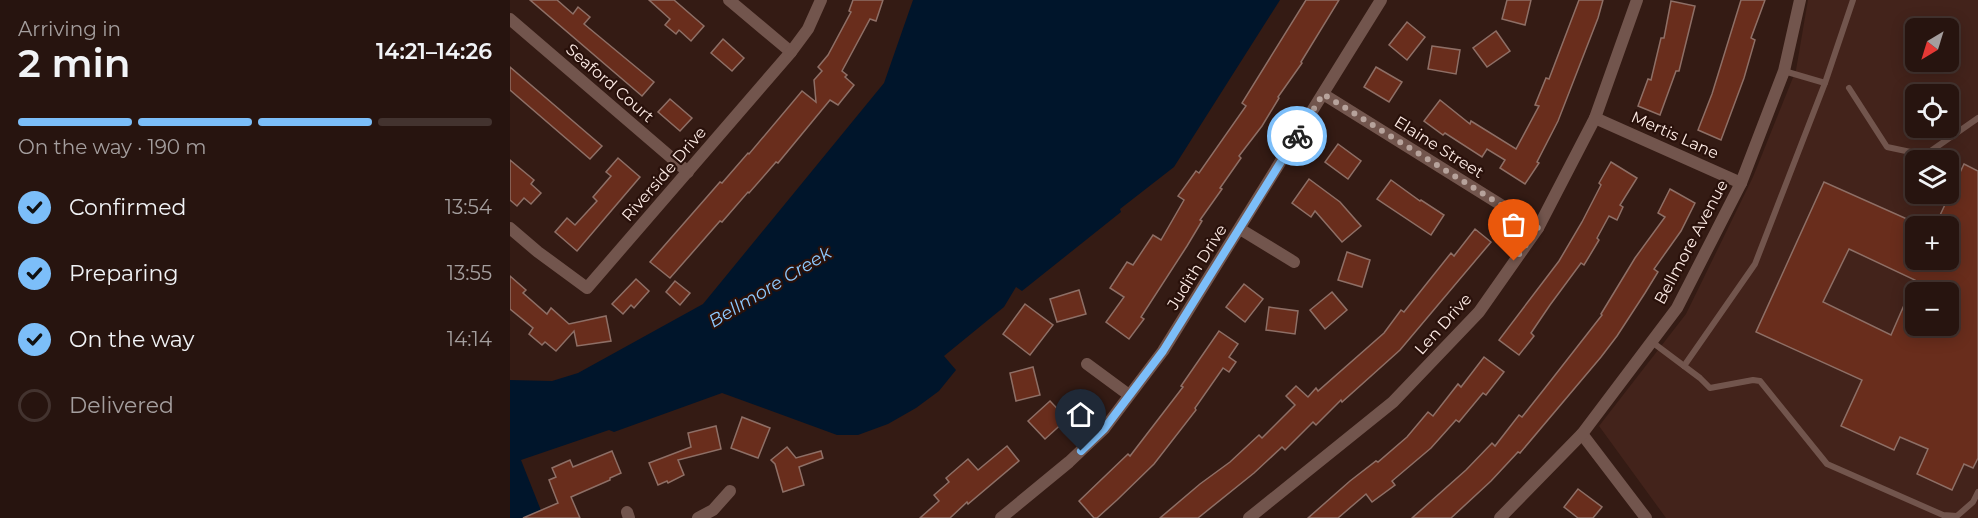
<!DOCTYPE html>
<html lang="en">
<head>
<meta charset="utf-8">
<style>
  body { margin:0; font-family:Montserrat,sans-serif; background:#2f1d18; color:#f1f3f6; height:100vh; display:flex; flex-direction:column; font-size:22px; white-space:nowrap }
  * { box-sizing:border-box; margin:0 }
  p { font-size:20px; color:#a49e9e }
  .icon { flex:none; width:33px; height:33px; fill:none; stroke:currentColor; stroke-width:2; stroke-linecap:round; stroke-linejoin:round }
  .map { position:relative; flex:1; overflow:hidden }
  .panel { display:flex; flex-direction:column; background:#27140f; width:510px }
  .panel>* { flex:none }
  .needle { width:39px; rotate:218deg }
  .fabs { position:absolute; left:1395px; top:18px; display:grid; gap:12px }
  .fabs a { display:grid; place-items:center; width:54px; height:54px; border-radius:9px; background:#27140f; box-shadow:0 3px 15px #0003,0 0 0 2px #43332f; font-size:30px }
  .pin { position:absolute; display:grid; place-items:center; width:51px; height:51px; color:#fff; margin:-62px -26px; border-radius:50% 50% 50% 0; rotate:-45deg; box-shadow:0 0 6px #0007 }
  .pin .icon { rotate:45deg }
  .courier { position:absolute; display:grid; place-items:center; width:60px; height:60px; margin:-30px; border:4px solid #7cbef9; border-radius:50%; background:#fff; color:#222; box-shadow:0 2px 8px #0007 }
  .overview em { font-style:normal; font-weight:600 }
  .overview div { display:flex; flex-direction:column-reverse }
  .overview { display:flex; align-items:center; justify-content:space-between; height:102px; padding:0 18px }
  h1 { font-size:39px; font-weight:600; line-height:45px }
  .bar { display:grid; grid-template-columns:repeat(4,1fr); gap:9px 6px; align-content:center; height:72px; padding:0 18px }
  .bar i { height:8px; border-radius:4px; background:#43332f }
  .bar .selected { background:#7cbef9 }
  .bar p { grid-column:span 4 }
  ol { padding:0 18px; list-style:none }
  li { display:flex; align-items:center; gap:18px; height:66px }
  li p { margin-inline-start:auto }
  li .icon { padding:6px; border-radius:50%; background:#7cbef9; color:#111; stroke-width:4 }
  li:last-child { color:#a49e9e }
  li i { width:33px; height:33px; border:3px solid #43332f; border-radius:50% }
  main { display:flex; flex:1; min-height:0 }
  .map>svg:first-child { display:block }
  .built { fill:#43231b; fill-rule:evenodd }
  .water { fill:#00152b }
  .building { fill:#692d1c; stroke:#8e6f66; stroke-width:1.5; fill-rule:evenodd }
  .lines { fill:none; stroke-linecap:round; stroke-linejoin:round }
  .lane { stroke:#72554d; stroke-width:6 }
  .street { stroke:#72554d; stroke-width:12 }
  .done { stroke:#b7a39c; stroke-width:6; stroke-dasharray:0 10.8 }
  .route { stroke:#7cbef9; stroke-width:8 }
  .labels { text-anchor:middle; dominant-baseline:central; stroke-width:4.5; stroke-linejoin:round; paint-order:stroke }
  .street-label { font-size:16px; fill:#feece6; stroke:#29110b }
  .water-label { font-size:18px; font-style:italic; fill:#8ecaff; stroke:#29110b }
</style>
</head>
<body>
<main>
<section class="panel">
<div class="overview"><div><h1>2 min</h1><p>Arriving in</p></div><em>14:21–14:26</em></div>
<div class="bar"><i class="selected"></i><i class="selected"></i><i class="selected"></i><i></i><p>On the way · 190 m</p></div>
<ol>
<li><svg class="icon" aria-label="check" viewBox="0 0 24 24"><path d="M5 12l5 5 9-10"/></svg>Confirmed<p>13:54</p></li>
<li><svg class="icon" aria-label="check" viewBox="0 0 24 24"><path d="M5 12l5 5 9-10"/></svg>Preparing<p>13:55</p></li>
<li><svg class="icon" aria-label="check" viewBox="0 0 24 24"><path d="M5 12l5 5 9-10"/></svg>On the way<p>14:14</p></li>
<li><i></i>Delivered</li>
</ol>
</section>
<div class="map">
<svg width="1468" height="518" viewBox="0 0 1468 518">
  <rect width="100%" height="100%" fill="#341b14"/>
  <path class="built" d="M 1298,0 L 1468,0 L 1468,518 L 1156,518 L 1089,426 L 1176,314 L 1243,177 L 1286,70 ZM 1406,28 L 1438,28 L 1438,62 L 1406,62 ZM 1406,94 L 1438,94 L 1438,128 L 1406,128 ZM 1406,160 L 1438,160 L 1438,194 L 1406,194 ZM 1406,226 L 1438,226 L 1438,260 L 1406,260 ZM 1406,292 L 1438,292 L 1438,326 L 1406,326 Z"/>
  <polygon class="water" points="403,0 770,0 664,167 610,209 611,212 512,291 506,287 494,307 434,356 446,370 429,391 406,408 378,424 348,435 327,435 212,393 104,432 99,430 11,460 34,518 0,518 0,380 42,381 68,373 193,304 374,83"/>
  <g class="building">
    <polygon points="20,0 47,0 63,14 68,7 80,17 74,24 144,82 132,96"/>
    <polygon points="139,0 164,0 194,26 181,41 169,30 166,34 155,25 160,19"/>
    <polygon points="343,0 373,0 366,21 360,19 332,71 337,75 335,77 344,85 328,105 320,100 268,163 266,162 239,193 238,192 212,222 210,221 160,278 140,262 210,182 212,183 238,153 239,154 292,91 306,102 304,80 312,71 308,67 318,55 341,12 339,11"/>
    <polygon points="796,0 829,0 791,62 792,63 768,97 769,98 752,126 729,156 731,158 710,188 712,189 690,220 692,221 677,246 631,317 634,319 619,339 596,322 614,297 600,288 617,262 623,265 643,235 651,240 674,200 668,196 686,171 689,173 736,106 732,103"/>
    <polygon points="997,0 1021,0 1015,25 992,19"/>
    <polygon points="1069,0 1093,0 1088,18 1048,121 1027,162 1029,163 1015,184 990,168 995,160 977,149 972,157 935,133 933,135 914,121 930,100 960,124 961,121 1006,149 1029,106 1025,105 1036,78 1039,79"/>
    <polygon points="1231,0 1255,0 1241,38 1245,40 1234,78 1211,140 1188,130 1202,94"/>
    <polygon points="1161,1 1185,6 1169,71 1166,71 1150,115 1128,106 1138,79 1141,80 1151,38 1154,38"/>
    <polygon points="897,22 915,37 897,60 879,45"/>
    <polygon points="986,31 1000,51 977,67 963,48"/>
    <polygon points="213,39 234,58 222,71 201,53"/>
    <polygon points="922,46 950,50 946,74 918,69"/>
    <polygon points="0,67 92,146 80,159 0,90"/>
    <polygon points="866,67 892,82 879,102 854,87"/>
    <polygon points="160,99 182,118 170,131 148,112"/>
    <polygon points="828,144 851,161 838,179 815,162"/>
    <polygon points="108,158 130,177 67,251 45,232 57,218 65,225 87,201 83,197 101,176 96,172"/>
    <polygon points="0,160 24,180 21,184 31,193 21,204 14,198 7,206 0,200"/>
    <polygon points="1101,162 1127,178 1110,205 1113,207 1107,220 1099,216 1087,238 1089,240 1074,265 1071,263 1040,305 1021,333 1024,336 1009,355 989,340 1049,261 1072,222 1091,185 1089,183"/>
    <path d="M 1454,164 L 1468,171 L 1468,458 L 1463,468 L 1454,464 L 1442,490 L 1407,474 L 1418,449 L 1390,437 L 1384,450 L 1331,426 L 1352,380 L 1246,332 L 1314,182 L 1406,223 L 1406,260 L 1438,260 L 1438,226 L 1425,226 ZM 1339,249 L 1405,280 L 1381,335 L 1313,302 ZM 1406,292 L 1438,292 L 1438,326 L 1406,326 Z"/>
    <polygon points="799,179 830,202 851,226 832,242 805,211 801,217 782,203"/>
    <polygon points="881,180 910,201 911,200 934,215 921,235 867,199"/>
    <polygon points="1160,189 1185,203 1171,231 1144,269 1148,272 1135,293 1107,336 1091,357 1010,453 1008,452 981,481 941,518 902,518 956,470 982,443 985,446 1009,415 1012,417 1035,388 1092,315 1091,314 1125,258 1155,217 1148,213"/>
    <polygon points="965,229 981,242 890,350 832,402 831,400 806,425 803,422 775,450 772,447 744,473 688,518 650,518 690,484 720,462 749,435 752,438 785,405 776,396 786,386 798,397 806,388 808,391 874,333 891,310 894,312 941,253 944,256"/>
    <polygon points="837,252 860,260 852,287 828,280"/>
    <polygon points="0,276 16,290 13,293 37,314 41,308 59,324 96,316 101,341 67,346 64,331 46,351 35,342 32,345 19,334 23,328 0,309"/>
    <polygon points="126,279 139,291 124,308 121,305 113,314 102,304"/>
    <polygon points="165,281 180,293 170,305 156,292"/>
    <polygon points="734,284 753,299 735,322 716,307"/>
    <polygon points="569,290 576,314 547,322 540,299"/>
    <polygon points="822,292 837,310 815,329 800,310"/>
    <polygon points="515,304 543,325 520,355 493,334"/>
    <polygon points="759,307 788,311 785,334 756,330"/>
    <polygon points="709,331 728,344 719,357 726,362 719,372 713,368 685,408 686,410 644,464 607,500 587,518 584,518 569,501 618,454 620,456 673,387 671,386"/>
    <polygon points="974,357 994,372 976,395 973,393 949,422 946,420 921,448 882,481 885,485 862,502 856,494 828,518 798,518 840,481 866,461 868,462 897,437 918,412 923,416 948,384 951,387"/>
    <polygon points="523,367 530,395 506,401 500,373"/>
    <polygon points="540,401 557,419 535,439 518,421"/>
    <polygon points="232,417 260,428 248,458 221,448"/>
    <polygon points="206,426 211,449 168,460 174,475 158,483 157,481 148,485 139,463 181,447 178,433"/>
    <polygon points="497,446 509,461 458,504 457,502 440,518 410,518 429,501 424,495 439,482 436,478 458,459 468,470"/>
    <polygon points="277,447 286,458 311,451 313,458 289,467 294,485 273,492 265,464 261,460"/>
    <polygon points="102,451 111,473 100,478 100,480 61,497 70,518 13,518 48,503 39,480 46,477 42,468 60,460 63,467"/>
    <polygon points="1068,489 1092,507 1083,518 1068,518 1054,507"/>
  </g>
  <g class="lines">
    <g class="lane">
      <polyline points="1274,71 1315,83"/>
      <polyline points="1339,88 1377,147 1415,155 1468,118"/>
      <polyline points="1142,342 1190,378 1200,388 1243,380 1250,381 1317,464 1433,515 1447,516 1463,502 1468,492"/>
      <polyline points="1174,366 1245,264 1315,83 1343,0"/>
    </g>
    <g class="street">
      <polyline points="219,0 281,52"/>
      <polyline points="0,19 178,172"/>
      <polyline points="813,94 1028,228"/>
      <polyline points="1085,118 1231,183"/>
      <polyline points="0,228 28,252 77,288 281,52 298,29 311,0"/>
      <polyline points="730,229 784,262"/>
      <polyline points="577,364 619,395"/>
      <polyline points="1072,434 1136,518"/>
      <polyline points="117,512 119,518"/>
      <polyline points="188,518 203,510 220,491"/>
      <polyline points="491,518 559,462 594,429 653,351 871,0"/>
      <polyline points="739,518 883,402 969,312 1028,228 1085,118 1127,0"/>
      <polyline points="990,518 1072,434 1167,308 1231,183 1274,71 1290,0"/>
    </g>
  </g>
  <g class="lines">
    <polyline class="done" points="787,136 813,94 1028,228 1004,261"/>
    <polyline class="route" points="571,451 594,429 653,351 787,136"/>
  </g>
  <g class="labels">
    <g class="street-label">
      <text transform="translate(100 83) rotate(41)">Seaford Court</text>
      <text transform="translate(1165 135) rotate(24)">Mertis Lane</text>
      <text transform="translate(929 147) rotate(32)">Elaine Street</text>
      <text transform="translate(154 174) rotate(-49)">Riverside Drive</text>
      <text transform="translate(1181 242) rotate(-62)">Bellmore Avenue</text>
      <text transform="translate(687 267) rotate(-58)">Judith Drive</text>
      <text transform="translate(933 324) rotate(-48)">Len Drive</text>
    </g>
    <g class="water-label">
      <text transform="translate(260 287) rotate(-31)">Bellmore Creek</text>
    </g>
  </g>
</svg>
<div class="fabs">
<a><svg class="needle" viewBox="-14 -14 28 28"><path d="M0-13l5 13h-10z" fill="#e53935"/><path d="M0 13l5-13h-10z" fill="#a49e9e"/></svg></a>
<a><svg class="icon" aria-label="locate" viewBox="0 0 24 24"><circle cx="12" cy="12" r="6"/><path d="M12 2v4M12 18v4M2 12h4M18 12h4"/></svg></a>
<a><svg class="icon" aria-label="layers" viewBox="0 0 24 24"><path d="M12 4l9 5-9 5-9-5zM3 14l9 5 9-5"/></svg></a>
<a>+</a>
<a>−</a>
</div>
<div class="pin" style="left:1004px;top:261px;background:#ea580c"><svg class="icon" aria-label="bag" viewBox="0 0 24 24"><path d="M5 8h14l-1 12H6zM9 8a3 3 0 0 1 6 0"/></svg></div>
<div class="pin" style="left:571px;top:451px;background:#1f2937"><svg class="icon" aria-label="home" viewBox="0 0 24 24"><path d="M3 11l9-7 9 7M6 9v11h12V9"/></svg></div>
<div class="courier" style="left:787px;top:136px"><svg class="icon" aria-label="bike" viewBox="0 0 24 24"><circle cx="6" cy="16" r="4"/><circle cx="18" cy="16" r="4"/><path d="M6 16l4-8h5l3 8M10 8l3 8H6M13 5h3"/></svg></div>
</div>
</main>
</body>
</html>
